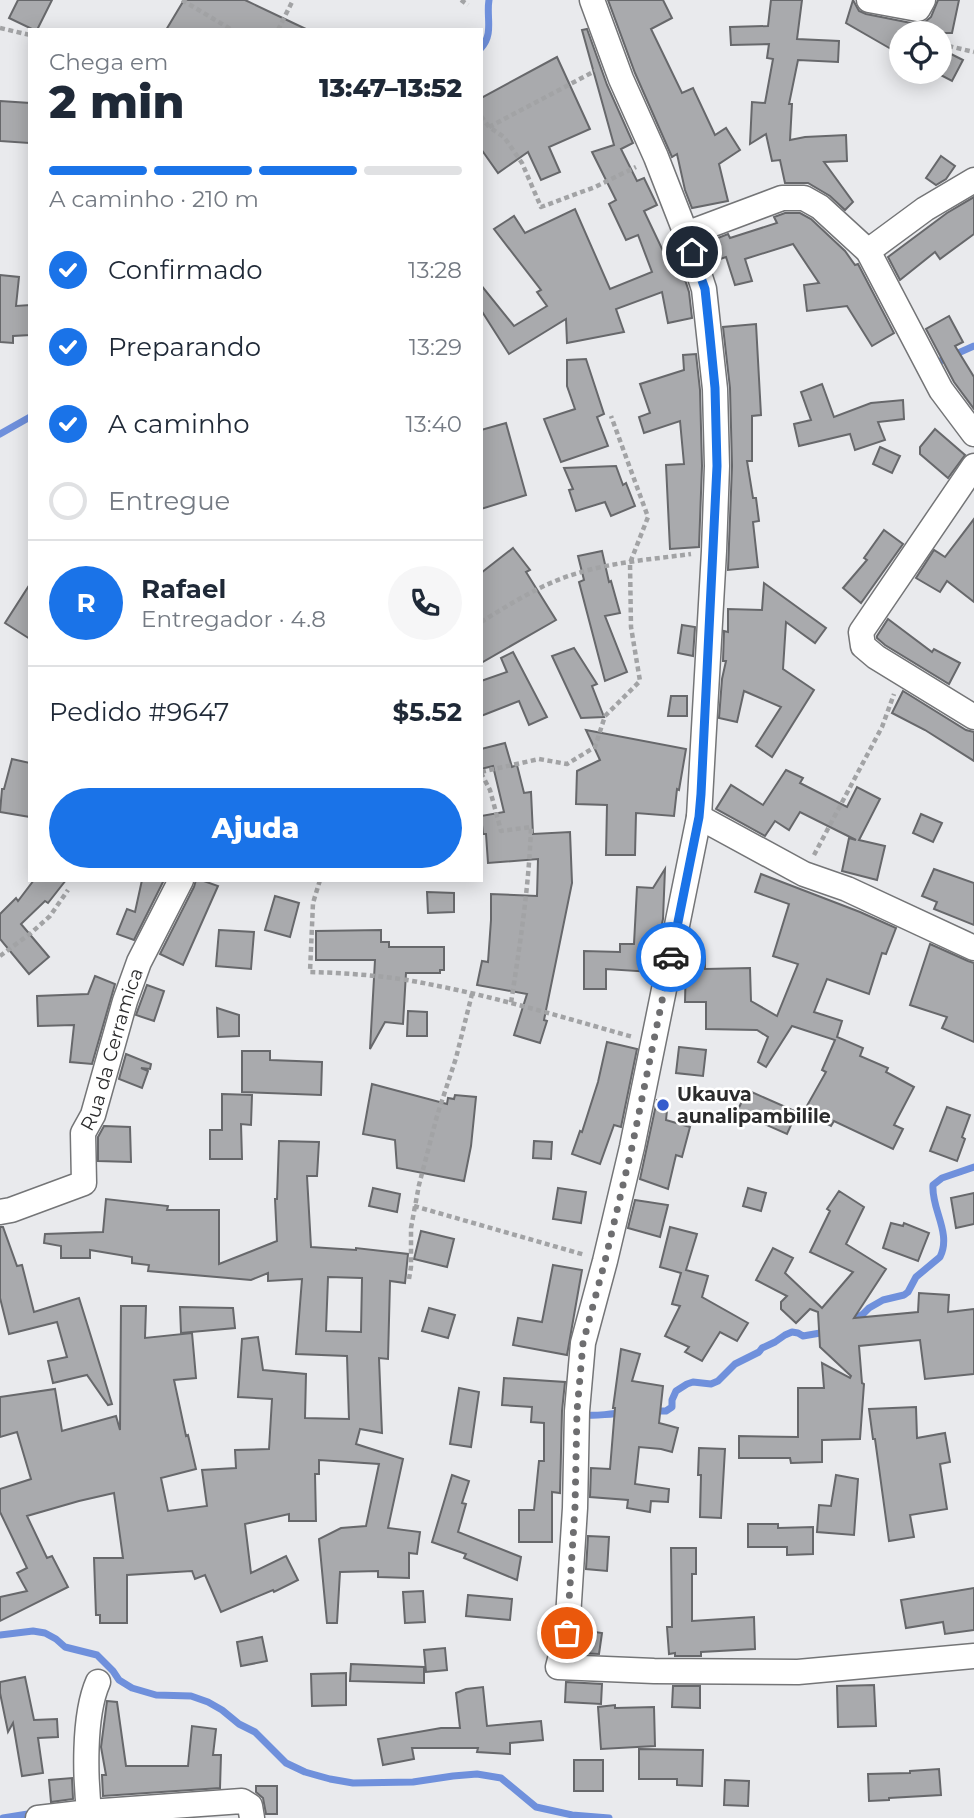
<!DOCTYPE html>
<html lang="pt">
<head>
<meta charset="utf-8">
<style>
  body { margin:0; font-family:Montserrat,sans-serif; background:#f6f6f7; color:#1f2937; height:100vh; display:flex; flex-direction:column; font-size:26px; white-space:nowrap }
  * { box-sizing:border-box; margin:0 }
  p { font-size:23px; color:#747a83 }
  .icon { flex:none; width:38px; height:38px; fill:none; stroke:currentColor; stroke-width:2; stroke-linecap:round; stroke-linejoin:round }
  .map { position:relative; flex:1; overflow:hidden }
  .side { position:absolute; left:28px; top:28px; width:455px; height:854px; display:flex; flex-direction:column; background:#fff; border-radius:0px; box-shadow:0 4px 18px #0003 }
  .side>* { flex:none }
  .fabs { position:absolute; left:889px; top:21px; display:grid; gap:14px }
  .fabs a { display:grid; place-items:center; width:63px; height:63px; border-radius:50%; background:#fff; box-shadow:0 4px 18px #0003; font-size:35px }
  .pin { position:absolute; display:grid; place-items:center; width:60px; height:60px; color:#fff; margin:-30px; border:4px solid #fff; border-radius:50%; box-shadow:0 2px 7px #0007 }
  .courier { position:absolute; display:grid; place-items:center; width:70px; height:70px; margin:-35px; border:5px solid #1a73e8; border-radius:50%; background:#fff; color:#222; box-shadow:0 2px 9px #0007 }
  .overview em { font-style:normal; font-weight:800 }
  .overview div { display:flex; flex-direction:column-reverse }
  .overview { display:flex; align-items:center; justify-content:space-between; height:119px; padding:0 21px }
  h1 { font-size:46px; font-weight:800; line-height:52px }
  .bar { display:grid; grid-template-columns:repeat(4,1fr); gap:10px 7px; align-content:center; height:84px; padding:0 21px }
  .bar i { height:9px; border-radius:5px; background:#e0e1e3 }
  .bar .current { background:#1a73e8 }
  .bar p { grid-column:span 4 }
  .line { display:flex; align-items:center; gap:18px; padding:0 21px; border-top:2px solid #e0e1e3 }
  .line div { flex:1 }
  .round { display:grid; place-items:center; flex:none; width:74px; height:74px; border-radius:37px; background:#f6f6f7 }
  ol { padding:0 21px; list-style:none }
  li { display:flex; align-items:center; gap:21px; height:77px }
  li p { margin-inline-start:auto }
  li .icon { padding:7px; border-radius:50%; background:#1a73e8; color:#fff; stroke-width:4 }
  li:last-child { color:#747a83 }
  li i { width:38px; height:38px; border:4px solid #e0e1e3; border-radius:50% }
  .action { display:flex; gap:14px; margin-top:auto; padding:14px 21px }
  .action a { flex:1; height:80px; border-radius:42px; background:#1a73e8; color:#fff; font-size:28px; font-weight:800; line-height:80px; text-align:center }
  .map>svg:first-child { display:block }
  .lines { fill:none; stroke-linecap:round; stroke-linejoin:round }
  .stream { stroke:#6f90dc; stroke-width:7 }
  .building { fill:#a9aaad; stroke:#67686b; stroke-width:2; fill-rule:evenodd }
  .minor-casing { stroke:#747577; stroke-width:27 }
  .path { stroke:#a2a3a5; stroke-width:4.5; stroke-dasharray:5 3.5; stroke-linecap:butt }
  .minor { stroke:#fff; stroke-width:24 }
  .done { stroke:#6e6e70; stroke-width:7; stroke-dasharray:0 12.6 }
  .route { stroke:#1a73e8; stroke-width:9 }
  .poi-dot { fill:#355dcd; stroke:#fff; stroke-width:2.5 }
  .labels { text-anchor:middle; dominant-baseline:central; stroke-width:5; stroke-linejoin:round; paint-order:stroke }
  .street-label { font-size:19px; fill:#2b2b2c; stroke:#fff }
  .poi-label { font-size:19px; font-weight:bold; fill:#2b2b2c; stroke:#fff; text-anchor:start }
</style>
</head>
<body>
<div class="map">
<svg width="974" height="1818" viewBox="0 0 974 1818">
  <rect width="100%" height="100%" fill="#e9eaed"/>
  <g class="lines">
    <g class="stream">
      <path d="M 481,48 C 494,34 486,17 489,0"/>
      <polyline points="938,362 974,346"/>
      <polyline points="0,434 30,417"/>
      <path d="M 850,1322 L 863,1314 L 869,1308 L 883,1300 L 904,1295 L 908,1292 L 916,1277 L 940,1257 C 952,1233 931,1209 933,1185 L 942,1178 L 974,1167"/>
      <polyline points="653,1411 666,1411 672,1407 672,1400 676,1391 687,1384 693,1382 711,1384 718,1381 735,1364 759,1352 762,1348 775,1342 785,1335 792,1332 798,1333 803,1336 826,1332"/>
      <path d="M 587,1415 C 594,1416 615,1414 623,1412"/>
      <polyline points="0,1635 33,1631 45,1633 56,1639 65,1647 97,1655 113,1671 119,1680 132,1688 156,1695 191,1696 208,1702 222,1710 239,1724 255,1732 286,1763 305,1772 330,1779 353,1783 413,1782 453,1776 477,1774 501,1778 536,1807 572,1815 609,1818"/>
      <polyline points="3,1818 34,1813"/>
    </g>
  </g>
  <g class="building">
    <polygon points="18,0 52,0 37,30 34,30 9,18"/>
    <polygon points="184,0 245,0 308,30 166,30"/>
    <polygon points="608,0 663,0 672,18 651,29 682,93 693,88 715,135 726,128 740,150 719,164 728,201 692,208 685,190 677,154 672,157 635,73"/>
    <polygon points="771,0 802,0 797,39 839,41 838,62 798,60 789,104 792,104 790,140 805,137 846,135 847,161 824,162 853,202 845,210 830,196 808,183 785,183 780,160 772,161 766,134 750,144 752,102 765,103 773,59 767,58 769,44 731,45 730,27 768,26"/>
    <polygon points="853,0 859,11 866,14 916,24 925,22 931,17 938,0 959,0 952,33 900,33 891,49 846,23"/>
    <polygon points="587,29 607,85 633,143 621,149 637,181 644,178 657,205 644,211 664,253 675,249 689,292 692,318 668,323 662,292 616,309 624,332 567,343 566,319 509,354 481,310 481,285 514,326 547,306 537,292 541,290 494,229 514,216 525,233 575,209 610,289 652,272 638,235 626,240 609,204 616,200 592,152 614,145 582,30"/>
    <polygon points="945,51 963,60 952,81 935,72 940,72 940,60"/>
    <polygon points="557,57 590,129 549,147 560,172 541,180 528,152 498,173 481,149 481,98"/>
    <polygon points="0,101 30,103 29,143 0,141"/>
    <polygon points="941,156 955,166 946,179 936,185 926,178"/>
    <polygon points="974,197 974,234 940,259 935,252 900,280 888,257 947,213"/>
    <polygon points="785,213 800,213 811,219 845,251 855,265 858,264 894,333 872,346 847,306 807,311 804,285 819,283 793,244 745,259 752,281 735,285 726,257 711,262 705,243 728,234 730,238 777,223 774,217"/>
    <polygon points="0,275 19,277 16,306 30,305 30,335 13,336 13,343 0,342"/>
    <polygon points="949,316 963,342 955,346 974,377 974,409 954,382 926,329"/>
    <polygon points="756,324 761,415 752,416 752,461 747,461 753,498 756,498 759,521 753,522 758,567 728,570 732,466 730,388 723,327"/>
    <polygon points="696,354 700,390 702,466 699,547 670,549 666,465 684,464 680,421 644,433 639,417 650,413 640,384 684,370 683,355"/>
    <polygon points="586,359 604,414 597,417 608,446 561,462 544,419 575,409 567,386 567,360"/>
    <polygon points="822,384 834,417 871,403 903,400 904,419 878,422 885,440 855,450 850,434 799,446 794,424 811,420 801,392"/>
    <polygon points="506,423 526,495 481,509 481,430"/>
    <polygon points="935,429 965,455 948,478 920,454 920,447"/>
    <polygon points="880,447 900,456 892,473 873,464"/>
    <polygon points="616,466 623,485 626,483 635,506 611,516 605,502 576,511 569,490 573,489 564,468"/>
    <polygon points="974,519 974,602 947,581 940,592 916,578 934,550 945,557"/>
    <polygon points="884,530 903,544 861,603 843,588 867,560 864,558"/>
    <polygon points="513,548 530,570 526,572 556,620 481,663 481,573"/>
    <polygon points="602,551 609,582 611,581 620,613 605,616 627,672 605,681 579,582 584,580 578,556"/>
    <polygon points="764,583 826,628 815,643 786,622 783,669 814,690 772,757 756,746 781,707 744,691 737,722 719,718 722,679 726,661 723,661 724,631 728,632 728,609 762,610"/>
    <polygon points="30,584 30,639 5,623"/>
    <polygon points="888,619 932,652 934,649 960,663 949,684 885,645 877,638 877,636"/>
    <polygon points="682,625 695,627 693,656 678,653"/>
    <polygon points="574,648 597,684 592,686 604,717 581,718 552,656"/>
    <polygon points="513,652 547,717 529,725 519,701 481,716 481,681 507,672 501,658"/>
    <polygon points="903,691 966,730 974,732 974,761 925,730 892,713"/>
    <polygon points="671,696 687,696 687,716 668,716"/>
    <polygon points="586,730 686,749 679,790 677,789 674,816 636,813 635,855 606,855 607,805 576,804 577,771 600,760"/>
    <polygon points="505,743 512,767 517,765 524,793 531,792 533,834 570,832 572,883 544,1020 547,1021 540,1043 514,1035 527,994 477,985 482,961 488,962 491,920 491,894 537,896 538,859 488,863 486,834 483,834 481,816 504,812 493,766 481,769 481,749"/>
    <polygon points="12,759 30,763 30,817 0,812 2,789 4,789"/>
    <polygon points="786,770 803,778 800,783 847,807 857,787 880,799 859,840 885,846 877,880 842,871 849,838 856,840 800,812 789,830 775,821 765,836 716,809 731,785 763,805"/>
    <polygon points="921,814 942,823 933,842 913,833"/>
    <polygon points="665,869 663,919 652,972 606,969 606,989 584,989 584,951 620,952 620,944 634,944 637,887 653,888"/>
    <polygon points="934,869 974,883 974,925 934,909 937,902 922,896"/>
    <polygon points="761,874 860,912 896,928 886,954 882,953 869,994 827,979 814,1012 842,1021 837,1037 863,1048 860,1056 888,1068 886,1072 914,1087 894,1125 903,1129 893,1149 834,1121 831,1126 804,1111 826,1072 822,1070 835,1040 792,1026 766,1067 758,1062 768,1037 757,1030 706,1029 706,1002 685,1002 686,959 705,959 705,969 750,968 751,1001 777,1016 798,964 773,956 789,904 755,892"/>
    <polygon points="34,880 66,880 48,903 45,901 21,924 49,957 29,974 0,939 0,914 16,898 18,901"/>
    <polygon points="142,880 164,880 134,940 117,934 127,909 135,912"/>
    <polygon points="196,880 201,880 218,886 183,965 160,954 194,887"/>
    <polygon points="427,892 454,893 454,912 428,913"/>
    <polygon points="275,896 299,903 290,937 265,930"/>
    <polygon points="219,930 254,932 251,969 216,966"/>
    <polygon points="381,930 381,942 389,942 389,947 444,947 444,970 440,970 440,973 406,973 403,1024 385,1022 370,1049 375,960 316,960 316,931"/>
    <polygon points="930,944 968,961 974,963 974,1042 942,1028 947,1017 910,1005"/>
    <polygon points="95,976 115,984 92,1064 70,1062 74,1025 38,1026 37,996 88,994"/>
    <polygon points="147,985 164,991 154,1021 136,1015"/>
    <polygon points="217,1008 239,1015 239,1036 218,1037"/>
    <polygon points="408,1011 427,1012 427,1036 407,1036"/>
    <polygon points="607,1042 637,1049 621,1127 614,1125 600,1164 572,1154 580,1131 582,1132 598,1082"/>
    <polygon points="679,1047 706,1050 703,1076 676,1073"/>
    <polygon points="242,1051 270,1051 270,1060 322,1062 321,1095 242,1092"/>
    <polygon points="126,1054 151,1064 150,1069 141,1068 148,1071 142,1088 119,1079"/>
    <polygon points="372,1084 447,1104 448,1098 454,1099 455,1095 476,1097 471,1146 464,1181 397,1168 395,1140 363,1134"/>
    <polygon points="747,1090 797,1112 787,1134 737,1112"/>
    <polygon points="222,1094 252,1095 251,1125 241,1124 242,1159 210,1159 210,1130 222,1130"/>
    <polygon points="657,1100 668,1101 666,1120 690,1127 682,1157 676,1155 668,1189 640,1179"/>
    <polygon points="947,1107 970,1115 962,1137 965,1139 957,1161 930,1151"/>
    <polygon points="104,1126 130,1127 131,1162 98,1161 98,1137"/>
    <path d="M 279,1141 L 319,1142 L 317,1176 L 307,1176 L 311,1247 L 356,1250 L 356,1248 L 408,1254 L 405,1283 L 390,1281 L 388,1359 L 379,1358 L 382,1433 L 360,1429 L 356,1444 L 403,1459 L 388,1528 L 420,1532 L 417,1554 L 409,1553 L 409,1578 L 378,1577 L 378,1571 L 340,1572 L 337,1623 L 327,1623 L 319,1539 L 341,1528 L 366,1526 L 379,1464 L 319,1460 L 319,1474 L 315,1474 L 316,1521 L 289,1521 L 289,1514 L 245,1524 L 251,1573 L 286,1556 L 298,1580 L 274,1592 L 273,1590 L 221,1612 L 205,1575 L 195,1579 L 192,1571 L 127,1575 L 127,1623 L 100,1623 L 100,1615 L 96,1615 L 94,1558 L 123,1558 L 114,1493 L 79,1501 L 27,1516 L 47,1558 L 52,1556 L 68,1587 L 0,1621 L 0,1597 L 27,1591 L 17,1573 L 27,1568 L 0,1512 L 0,1489 L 31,1479 L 17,1432 L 0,1437 L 0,1397 L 55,1389 L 62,1431 L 116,1416 L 120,1430 L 121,1306 L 146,1306 L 145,1338 L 192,1333 L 196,1378 L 174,1380 L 186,1436 L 188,1435 L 196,1469 L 161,1478 L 168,1511 L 207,1506 L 202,1470 L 236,1468 L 235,1450 L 269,1449 L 272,1399 L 238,1397 L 242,1339 L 258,1337 L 263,1370 L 306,1374 L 305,1418 L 349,1419 L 347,1356 L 296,1354 L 302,1279 L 268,1281 L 268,1273 L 251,1280 L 148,1271 L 149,1265 L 132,1263 L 132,1257 L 90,1250 L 90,1258 L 61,1258 L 61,1246 L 44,1243 L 45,1234 L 103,1232 L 106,1199 L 168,1206 L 167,1210 L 219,1210 L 219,1264 L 277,1241 L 275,1199 L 277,1199 ZM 328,1277 L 362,1278 L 361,1332 L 326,1331 Z"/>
    <polygon points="534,1141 552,1142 551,1159 533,1158"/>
    <polygon points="373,1188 400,1194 397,1212 369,1206"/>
    <polygon points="558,1188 586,1192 581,1223 553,1219"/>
    <polygon points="748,1188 766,1193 761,1211 743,1206"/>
    <polygon points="839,1191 864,1207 846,1244 886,1269 854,1318 918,1312 919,1293 949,1295 948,1312 974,1309 974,1374 925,1379 920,1340 859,1346 862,1383 864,1384 860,1439 822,1440 822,1462 791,1463 790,1458 739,1458 739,1436 798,1437 798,1388 824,1388 822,1363 850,1378 851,1376 820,1347 818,1312 810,1309 796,1323 781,1309 781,1302 787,1296 756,1280 773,1248 793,1258 785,1273 822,1308 853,1272 810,1252 830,1211 827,1209"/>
    <polygon points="974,1193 974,1224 956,1228 951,1198"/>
    <polygon points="635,1200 668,1205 660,1237 628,1228"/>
    <polygon points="891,1223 903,1226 904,1223 929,1233 918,1261 883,1248"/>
    <polygon points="0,1227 3,1227 17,1266 22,1265 34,1312 79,1298 112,1404 108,1405 87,1375 53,1383 48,1361 67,1357 57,1322 9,1334 0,1298"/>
    <polygon points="670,1227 697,1234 686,1270 708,1276 702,1297 748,1323 737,1341 720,1332 702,1361 685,1352 689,1347 665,1336 680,1306 672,1304 681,1273 660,1267"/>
    <polygon points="421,1231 454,1239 447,1267 414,1259"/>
    <polygon points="553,1265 582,1270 567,1355 513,1345 518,1318 542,1322"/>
    <polygon points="180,1307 233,1308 235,1328 181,1333"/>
    <polygon points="429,1308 455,1315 448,1338 422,1331"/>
    <polygon points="621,1349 640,1354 632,1381 663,1386 659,1423 678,1428 672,1452 661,1449 639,1447 635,1484 669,1489 668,1502 651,1501 650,1512 627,1508 628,1500 590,1497 591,1468 610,1469 615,1408 613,1408"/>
    <polygon points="504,1378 565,1382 562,1411 560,1493 552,1492 552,1542 519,1542 519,1510 534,1510 539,1461 544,1461 544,1423 531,1422 532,1407 502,1405"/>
    <polygon points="459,1388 479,1392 471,1447 450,1444"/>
    <polygon points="916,1407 917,1438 945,1433 950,1462 940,1464 947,1509 910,1515 914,1537 889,1541 875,1439 873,1439 869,1409"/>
    <polygon points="699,1448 725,1449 721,1518 700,1517 701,1475 698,1475"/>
    <polygon points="452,1475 469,1481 462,1503 466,1504 458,1532 521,1557 517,1580 464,1558 466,1554 432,1542"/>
    <polygon points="836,1475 858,1479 854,1535 817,1532 819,1505 831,1506"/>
    <polygon points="748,1524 778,1524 778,1528 813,1527 813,1554 787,1555 787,1547 748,1547"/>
    <polygon points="588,1536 609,1537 607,1571 586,1569"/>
    <polygon points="671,1548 696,1548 696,1574 692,1574 692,1621 754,1617 755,1649 701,1652 701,1656 675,1656 675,1653 669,1654 667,1627 672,1627"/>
    <polygon points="974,1588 974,1630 945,1634 943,1622 906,1628 901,1600"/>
    <polygon points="423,1591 425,1622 405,1623 403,1592"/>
    <polygon points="468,1595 512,1599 510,1620 466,1616"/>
    <polygon points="582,1630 602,1633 599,1654 577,1653"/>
    <polygon points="262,1637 267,1661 241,1666 237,1642"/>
    <polygon points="445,1648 447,1670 426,1672 424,1650"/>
    <polygon points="351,1664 424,1667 424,1683 350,1681"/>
    <polygon points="346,1673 346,1705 312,1706 311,1674"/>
    <polygon points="25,1677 34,1720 57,1719 58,1737 38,1738 43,1773 22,1776 13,1723 8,1732 0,1693 0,1682"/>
    <polygon points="566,1682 602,1684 601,1704 565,1702"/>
    <polygon points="874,1685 876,1726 838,1727 837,1686"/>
    <polygon points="673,1686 700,1686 700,1708 672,1707"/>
    <polygon points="483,1687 487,1726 541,1721 543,1740 510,1743 510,1754 477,1752 478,1748 412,1748 414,1759 383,1765 378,1739 441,1728 460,1728 456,1693 466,1689"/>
    <polygon points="107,1701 117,1702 126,1766 188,1766 192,1726 216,1729 213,1755 221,1755 220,1788 103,1796 102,1775 106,1775 101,1747"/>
    <polygon points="615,1705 615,1708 654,1707 655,1746 601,1749 598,1707"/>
    <polygon points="639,1749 703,1750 702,1786 677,1785 677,1779 639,1779"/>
    <rect x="574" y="1760" width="29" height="31"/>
    <polygon points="939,1769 941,1795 889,1798 889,1800 869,1801 868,1774 910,1773 910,1771"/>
    <polygon points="72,1778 73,1799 51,1802 49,1780"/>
    <polygon points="725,1780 749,1781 748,1806 724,1805"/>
    <polygon points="256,1786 277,1786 277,1814 266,1814 263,1798 256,1792"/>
  </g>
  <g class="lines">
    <defs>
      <g id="minor">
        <polyline points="592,0 621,79 656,157 686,234 704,289 715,389 717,466 714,551 699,817 632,1147 605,1261 583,1343 577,1411 575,1508 567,1633 558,1667 654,1671 798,1672 974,1656"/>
        <polyline points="869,0 918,9 923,0"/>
        <polyline points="686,234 782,198 804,198 820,207 868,251 941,390 974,434"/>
        <polyline points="868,251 925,209 974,180"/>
        <polyline points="974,466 861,632 863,646 876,657 974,717"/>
        <polyline points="699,817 804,874 847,889 974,948"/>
        <path id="s1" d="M 0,1212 L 11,1210 L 84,1183 L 83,1133 L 93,1115 L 125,1001 L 139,962 L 181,880"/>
        <polyline points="38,1818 89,1812 242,1801 250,1806 252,1818"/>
        <path d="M 90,1818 C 85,1781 83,1716 98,1682"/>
      </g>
    </defs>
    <use href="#minor" class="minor-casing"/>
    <g class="path">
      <polyline points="182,0 232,30"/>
      <polyline points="461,0 468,5"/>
      <polyline points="0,28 30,35"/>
      <polyline points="278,30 293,0"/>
      <polyline points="940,44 974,52"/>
      <polyline points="481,116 489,127 504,137 522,163 541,207 595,187 636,167"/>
      <polyline points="489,127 595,71"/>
      <path d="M 481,622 C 512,603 543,583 578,573 C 614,562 654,559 691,554"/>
      <polyline points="481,772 539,759 567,764 595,747 605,716 640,681 631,627 630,563 648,517 611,416"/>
      <path d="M 481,773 L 490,790 L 501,831 L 531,827 C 529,887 520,944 511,1003"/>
      <polyline points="814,855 882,727 894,694"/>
      <path d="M 320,880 L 313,903 L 310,972 C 348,973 391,976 428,984 C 497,997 565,1018 633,1037"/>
      <polyline points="0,956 31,933 50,916 68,890"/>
      <polyline points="414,1206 585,1255"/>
      <polyline points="409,1279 411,1267 411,1228 419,1185 437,1116 456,1058 472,994"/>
    </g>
    <use href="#minor" class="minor"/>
  </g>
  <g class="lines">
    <polyline class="done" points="567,1633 575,1507 577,1411 583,1343 605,1261 632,1147 671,957"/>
    <polyline class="route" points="671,957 699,817 701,794 717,466 715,388 709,327 705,289 692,252"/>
  </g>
  <circle class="poi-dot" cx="663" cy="1105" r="7"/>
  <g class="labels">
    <g class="street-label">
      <text stroke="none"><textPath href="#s1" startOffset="228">Rua da Cerramica</textPath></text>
    </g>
    <g class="poi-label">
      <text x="677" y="1094">Ukauva<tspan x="677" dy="22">aunalipambilile</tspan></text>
    </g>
  </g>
</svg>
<div class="fabs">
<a><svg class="icon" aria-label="locate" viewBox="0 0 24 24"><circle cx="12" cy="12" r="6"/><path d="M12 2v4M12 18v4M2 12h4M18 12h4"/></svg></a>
</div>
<div class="pin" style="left:567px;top:1633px;background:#ea580c"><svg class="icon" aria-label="bag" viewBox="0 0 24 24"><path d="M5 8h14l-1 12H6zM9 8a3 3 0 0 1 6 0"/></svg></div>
<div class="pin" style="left:692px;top:252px;background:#1f2937"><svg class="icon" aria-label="home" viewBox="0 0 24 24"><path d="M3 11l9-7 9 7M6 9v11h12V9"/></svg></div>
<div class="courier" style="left:671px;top:957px"><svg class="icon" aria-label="car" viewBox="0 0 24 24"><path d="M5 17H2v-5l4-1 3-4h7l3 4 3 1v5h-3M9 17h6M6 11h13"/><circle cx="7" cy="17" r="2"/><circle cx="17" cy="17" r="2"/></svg></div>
<section class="side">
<div class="overview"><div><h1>2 min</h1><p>Chega em</p></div><em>13:47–13:52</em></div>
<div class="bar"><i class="current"></i><i class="current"></i><i class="current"></i><i></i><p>A caminho · 210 m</p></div>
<ol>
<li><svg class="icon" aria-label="check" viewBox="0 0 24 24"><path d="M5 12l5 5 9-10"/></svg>Confirmado<p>13:28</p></li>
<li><svg class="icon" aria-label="check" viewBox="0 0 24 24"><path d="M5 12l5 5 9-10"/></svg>Preparando<p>13:29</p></li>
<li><svg class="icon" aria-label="check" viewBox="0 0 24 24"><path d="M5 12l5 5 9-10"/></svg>A caminho<p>13:40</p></li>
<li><i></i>Entregue</li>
</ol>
<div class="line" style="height:126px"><b class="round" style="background:#1a73e8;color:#fff">R</b><div><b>Rafael</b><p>Entregador · 4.8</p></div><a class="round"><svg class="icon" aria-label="phone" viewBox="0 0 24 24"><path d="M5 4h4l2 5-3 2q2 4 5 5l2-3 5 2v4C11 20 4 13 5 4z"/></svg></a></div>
<div class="line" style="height:91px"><div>Pedido #9647</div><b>$5.52</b></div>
<div class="action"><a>Ajuda</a></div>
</section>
</div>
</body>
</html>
